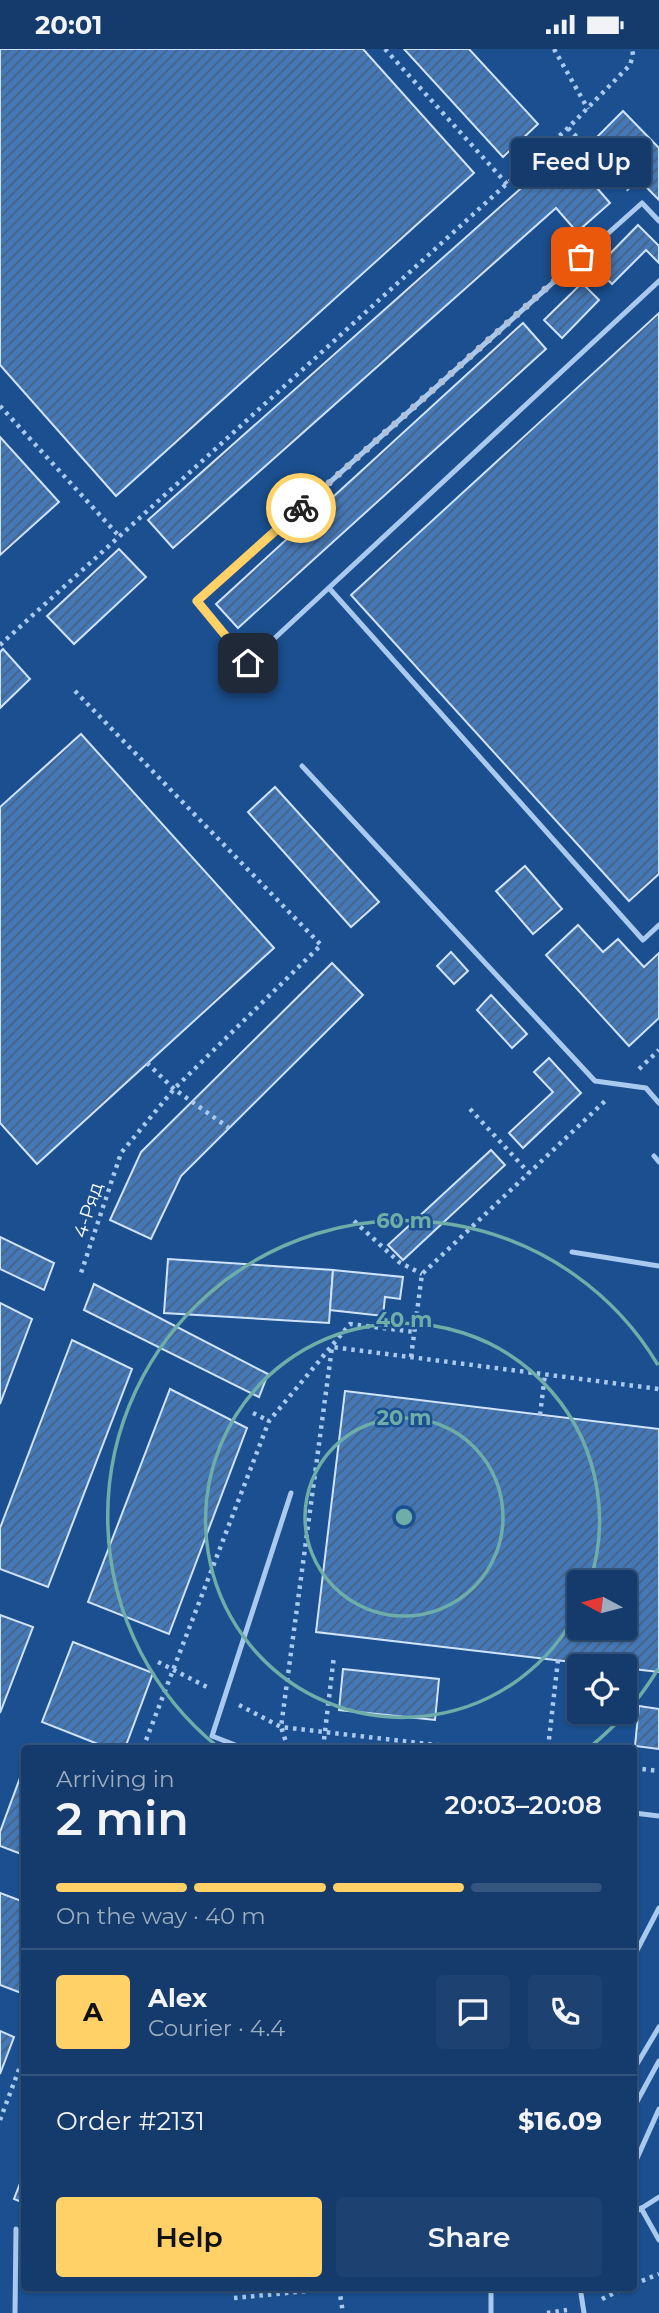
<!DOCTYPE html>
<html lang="en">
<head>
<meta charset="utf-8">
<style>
  body { margin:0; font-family:Montserrat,sans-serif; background:#1d4271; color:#f1f3f6; height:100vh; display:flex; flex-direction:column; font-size:26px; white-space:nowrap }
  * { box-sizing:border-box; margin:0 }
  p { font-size:23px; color:#9dadc1 }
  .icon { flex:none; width:38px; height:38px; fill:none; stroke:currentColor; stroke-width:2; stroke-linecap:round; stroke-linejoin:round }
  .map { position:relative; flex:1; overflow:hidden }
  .side { position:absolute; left:21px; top:1696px; width:616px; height:546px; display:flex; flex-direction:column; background:#143b6b; border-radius:7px; box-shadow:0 2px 5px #0004,0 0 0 2px #33557e }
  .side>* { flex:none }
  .needle { width:46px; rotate:277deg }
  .controls { position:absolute; left:567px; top:1521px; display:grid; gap:14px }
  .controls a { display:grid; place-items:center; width:70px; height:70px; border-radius:7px; background:#143b6b; box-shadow:0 2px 5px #0004,0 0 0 2px #33557e; font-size:35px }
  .pin { position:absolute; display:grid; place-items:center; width:60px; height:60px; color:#fff; margin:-30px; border-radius:14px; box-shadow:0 4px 10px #0006 }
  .courier { position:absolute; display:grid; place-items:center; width:70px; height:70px; margin:-35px; border:5px solid #ffd166; border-radius:50%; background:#fff; color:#222; box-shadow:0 2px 9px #0007 }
  .bubble { position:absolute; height:49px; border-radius:7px; background:#143b6b; box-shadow:0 2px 5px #0004,0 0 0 2px #33557e; font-size:23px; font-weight:600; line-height:49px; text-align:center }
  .head em { font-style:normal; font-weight:600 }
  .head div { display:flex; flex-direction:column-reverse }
  .head { display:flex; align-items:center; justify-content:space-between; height:119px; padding:0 35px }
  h1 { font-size:46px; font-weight:600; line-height:52px }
  .bar { display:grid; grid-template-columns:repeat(4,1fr); gap:10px 7px; align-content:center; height:84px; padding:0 35px }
  .bar i { height:9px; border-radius:5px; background:#33557e }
  .bar .current { background:#ffd166 }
  .bar p { grid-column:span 4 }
  .line { display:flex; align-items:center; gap:18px; padding:0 35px; border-top:2px solid #33557e }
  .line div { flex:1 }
  .round { display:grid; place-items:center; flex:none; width:74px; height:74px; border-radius:7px; background:#1d4271 }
  .button { display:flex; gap:14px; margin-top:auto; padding:14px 35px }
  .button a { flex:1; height:80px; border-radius:7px; background:#ffd166; color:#111; font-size:28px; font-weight:600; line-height:80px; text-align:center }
  .button a+a { background:#1d4271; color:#f1f3f6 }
  .status { display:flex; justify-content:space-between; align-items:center; height:49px; padding:0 35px; background:#143b6b; direction:ltr }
  .status svg { height:19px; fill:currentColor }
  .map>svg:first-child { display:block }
  .building { fill:url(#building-hatch); stroke:#cfe3fa; stroke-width:2; fill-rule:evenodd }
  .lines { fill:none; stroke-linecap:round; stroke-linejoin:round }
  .path { stroke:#a9c9ee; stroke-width:4.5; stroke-dasharray:3.5 5; stroke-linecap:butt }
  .lane { stroke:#a9c9ee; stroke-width:5 }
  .done { stroke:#afc1d8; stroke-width:7; stroke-dasharray:0 12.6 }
  .route { stroke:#ffd166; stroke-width:9 }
  .ring { fill:none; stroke:#6fada8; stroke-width:3.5 }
  .labels { text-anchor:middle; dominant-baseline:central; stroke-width:5; stroke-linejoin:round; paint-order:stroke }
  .street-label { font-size:19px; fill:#fff; stroke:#1b4f8f }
  .centre { fill:#6fada8; stroke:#1b4f8f; stroke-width:3.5 }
  .ring-label { font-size:21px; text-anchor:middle; font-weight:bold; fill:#6fada8; stroke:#1b4f8f; stroke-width:5; stroke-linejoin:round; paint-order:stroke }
</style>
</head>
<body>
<div class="status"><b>20:01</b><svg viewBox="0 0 49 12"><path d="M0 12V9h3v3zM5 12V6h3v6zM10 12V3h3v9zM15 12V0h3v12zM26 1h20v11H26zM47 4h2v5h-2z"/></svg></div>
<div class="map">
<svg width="659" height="2264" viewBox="0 0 659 2264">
  <defs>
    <pattern id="building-hatch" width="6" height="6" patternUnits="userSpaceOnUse" patternTransform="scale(1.75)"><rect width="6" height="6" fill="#4478b7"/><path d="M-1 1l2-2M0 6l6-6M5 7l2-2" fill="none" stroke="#486282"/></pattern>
  </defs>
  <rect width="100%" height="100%" fill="#1b4f8f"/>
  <g class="building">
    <polygon points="0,0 363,0 474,124 116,447 0,316"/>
    <polygon points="404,0 469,0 538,75 503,108"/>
    <polygon points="623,62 659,99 659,151 597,88"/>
    <polygon points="564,101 610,154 577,183 556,159 173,499 148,471"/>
    <polygon points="638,176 659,197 659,214 646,201 612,235 596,219"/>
    <polygon points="582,234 599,251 562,289 544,271"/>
    <polygon points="659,264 659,825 629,852 351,546"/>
    <polygon points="523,274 546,300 238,579 216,555"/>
    <polygon points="0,388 59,453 0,506"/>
    <polygon points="119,500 146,528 74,595 47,567"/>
    <polygon points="3,600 30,630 0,659 0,603"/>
    <polygon points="81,685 274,899 37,1115 0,1074 0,758"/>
    <polygon points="275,738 379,853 351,878 248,763"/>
    <polygon points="525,817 562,860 533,885 496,842"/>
    <polygon points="578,876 603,903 618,890 644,918 659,904 659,969 629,997 546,906"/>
    <polygon points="451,903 468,922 454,935 437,917"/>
    <polygon points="332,914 363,946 181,1127 151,1190 110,1171 141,1103"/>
    <polygon points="491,946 527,985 512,999 477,961"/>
    <polygon points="549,1009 581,1044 523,1099 509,1084 553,1043 534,1023"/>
    <polygon points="491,1101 505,1116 403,1211 388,1196"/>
    <polygon points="0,1188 54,1214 44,1241 0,1220"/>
    <polygon points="168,1210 333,1221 329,1274 164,1264"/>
    <polygon points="333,1221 403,1228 400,1250 385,1248 383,1267 330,1261"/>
    <polygon points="94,1235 268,1325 259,1348 84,1261"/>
    <polygon points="0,1254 32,1270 0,1355"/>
    <polygon points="72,1291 132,1320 48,1538 0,1520 0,1479"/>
    <polygon points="170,1340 247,1379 169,1585 88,1553"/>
    <path d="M 345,1342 L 659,1380 L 659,1623 L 625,1619 L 625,1617 L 606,1617 L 316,1583 ZM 579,1533 L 625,1533 L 625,1578 L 579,1578 Z"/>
    <polygon points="0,1566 33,1578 0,1664"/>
    <polygon points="73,1593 153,1624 125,1699 108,1699 42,1673"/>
    <polygon points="343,1620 439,1630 435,1671 339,1661"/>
    <polygon points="639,1657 659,1660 659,1700 635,1697"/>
    <polygon points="24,1718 24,1806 0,1797 0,1783"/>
    <polygon points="0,1844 24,1853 24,1945 0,1936"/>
    <polygon points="0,1982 14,1988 0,2025"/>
    <polygon points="24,2124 24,2154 14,2150"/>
  </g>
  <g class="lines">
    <g class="path">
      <polyline points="385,0 507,135"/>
      <polyline points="554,0 588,60"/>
      <polyline points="568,79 629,141"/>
      <polyline points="0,357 119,487"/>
      <polyline points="0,596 568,79 630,16 633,6 632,0"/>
      <polyline points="75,642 321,896 174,1040 121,1104 80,1227"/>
      <polyline points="147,1014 174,1040 229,1079"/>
      <polyline points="639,1020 659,1001"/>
      <polyline points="470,1060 529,1124"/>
      <polyline points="354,1172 399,1213 422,1225"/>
      <polyline points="411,1308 422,1225 605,1052"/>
      <polyline points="253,1364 269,1372"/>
      <polyline points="540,1366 545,1325"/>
      <polyline points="158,1613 207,1638"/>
      <polyline points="239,1656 281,1678 463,1699"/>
      <polyline points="143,1699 269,1372 350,1275 415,1283"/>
      <polyline points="288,1699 281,1678 332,1298 659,1340"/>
      <polyline points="323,1699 334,1607"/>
      <polyline points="548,1699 558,1611"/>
      <polyline points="634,1719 659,1722"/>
      <polyline points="21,1970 24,1972"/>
      <polyline points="0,2071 24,2007"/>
      <polyline points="634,2235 659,2225"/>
      <polyline points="339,2239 343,2264"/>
      <polyline points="234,2249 339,2239"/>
      <polyline points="602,2250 626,2238"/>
      <polyline points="547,2264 567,2261"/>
    </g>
    <g class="lane">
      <polyline points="659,172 642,154 197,552 248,614 659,232"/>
      <polyline points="329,539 643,891 659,876"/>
      <polyline points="302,717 595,1032 646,1039 659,1054"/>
      <polyline points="654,1107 659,1113"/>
      <polyline points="572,1203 659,1217"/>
      <polyline points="243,1699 212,1687 291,1444"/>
      <polyline points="634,1764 659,1767"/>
      <polyline points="634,1907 659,1859"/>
      <polyline points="634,2020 659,1978"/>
      <polyline points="634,2058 659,2012"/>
      <polyline points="634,2116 659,2060"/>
      <polyline points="641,2159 659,2191"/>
      <polyline points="634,2164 659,2148"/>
      <polyline points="580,2238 584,2264"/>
      <polyline points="15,2264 16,2180"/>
      <polyline points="491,2264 491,2238"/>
    </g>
  </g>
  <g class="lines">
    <polyline class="done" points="301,459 581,208"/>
    <polyline class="route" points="248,614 197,552 301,459"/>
  </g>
  <g class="ring">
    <circle cx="404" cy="1468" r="99"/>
    <path d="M579 1559A197 197 0 1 1 590 1532"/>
    <path d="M658 1620A296 296 0 0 1 590 1698M218 1698A296 296 0 1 1 658 1316"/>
  </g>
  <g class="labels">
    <g class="street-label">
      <text transform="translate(88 1161) rotate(-72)">4-Ряд</text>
    </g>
  </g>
  <circle cx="404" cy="1468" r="10" class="centre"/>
  <g class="ring-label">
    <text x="404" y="1179">60 m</text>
    <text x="404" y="1278">40 m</text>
    <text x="404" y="1376">20 m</text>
  </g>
</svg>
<div class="controls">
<a><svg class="needle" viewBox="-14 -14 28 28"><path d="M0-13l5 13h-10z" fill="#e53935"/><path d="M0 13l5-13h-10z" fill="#9dadc1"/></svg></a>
<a><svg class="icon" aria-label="locate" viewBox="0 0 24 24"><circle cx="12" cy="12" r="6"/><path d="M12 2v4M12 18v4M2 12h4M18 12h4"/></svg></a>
</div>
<div class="pin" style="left:581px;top:208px;background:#ea580c"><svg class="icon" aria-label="bag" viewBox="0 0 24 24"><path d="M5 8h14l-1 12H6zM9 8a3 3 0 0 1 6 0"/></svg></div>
<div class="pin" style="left:248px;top:614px;background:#1f2937"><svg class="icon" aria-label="home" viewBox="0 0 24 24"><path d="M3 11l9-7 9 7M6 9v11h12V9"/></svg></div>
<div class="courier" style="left:301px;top:459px"><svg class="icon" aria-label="bike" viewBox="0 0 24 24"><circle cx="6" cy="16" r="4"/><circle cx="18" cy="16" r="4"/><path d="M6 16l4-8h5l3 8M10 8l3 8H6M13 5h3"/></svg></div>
<div class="bubble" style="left:511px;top:89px;width:140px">Feed Up</div>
<section class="side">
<div class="head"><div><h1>2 min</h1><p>Arriving in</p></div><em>20:03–20:08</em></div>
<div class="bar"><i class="current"></i><i class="current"></i><i class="current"></i><i></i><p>On the way · 40 m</p></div>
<div class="line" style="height:126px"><b class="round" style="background:#ffd166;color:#111">A</b><div><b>Alex</b><p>Courier · 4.4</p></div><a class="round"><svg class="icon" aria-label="chat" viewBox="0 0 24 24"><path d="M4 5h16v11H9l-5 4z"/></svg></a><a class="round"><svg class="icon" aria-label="phone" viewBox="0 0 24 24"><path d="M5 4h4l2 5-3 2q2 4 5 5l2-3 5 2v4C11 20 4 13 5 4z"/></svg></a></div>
<div class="line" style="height:91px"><div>Order #2131</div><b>$16.09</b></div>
<div class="button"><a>Help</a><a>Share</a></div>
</section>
</div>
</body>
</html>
